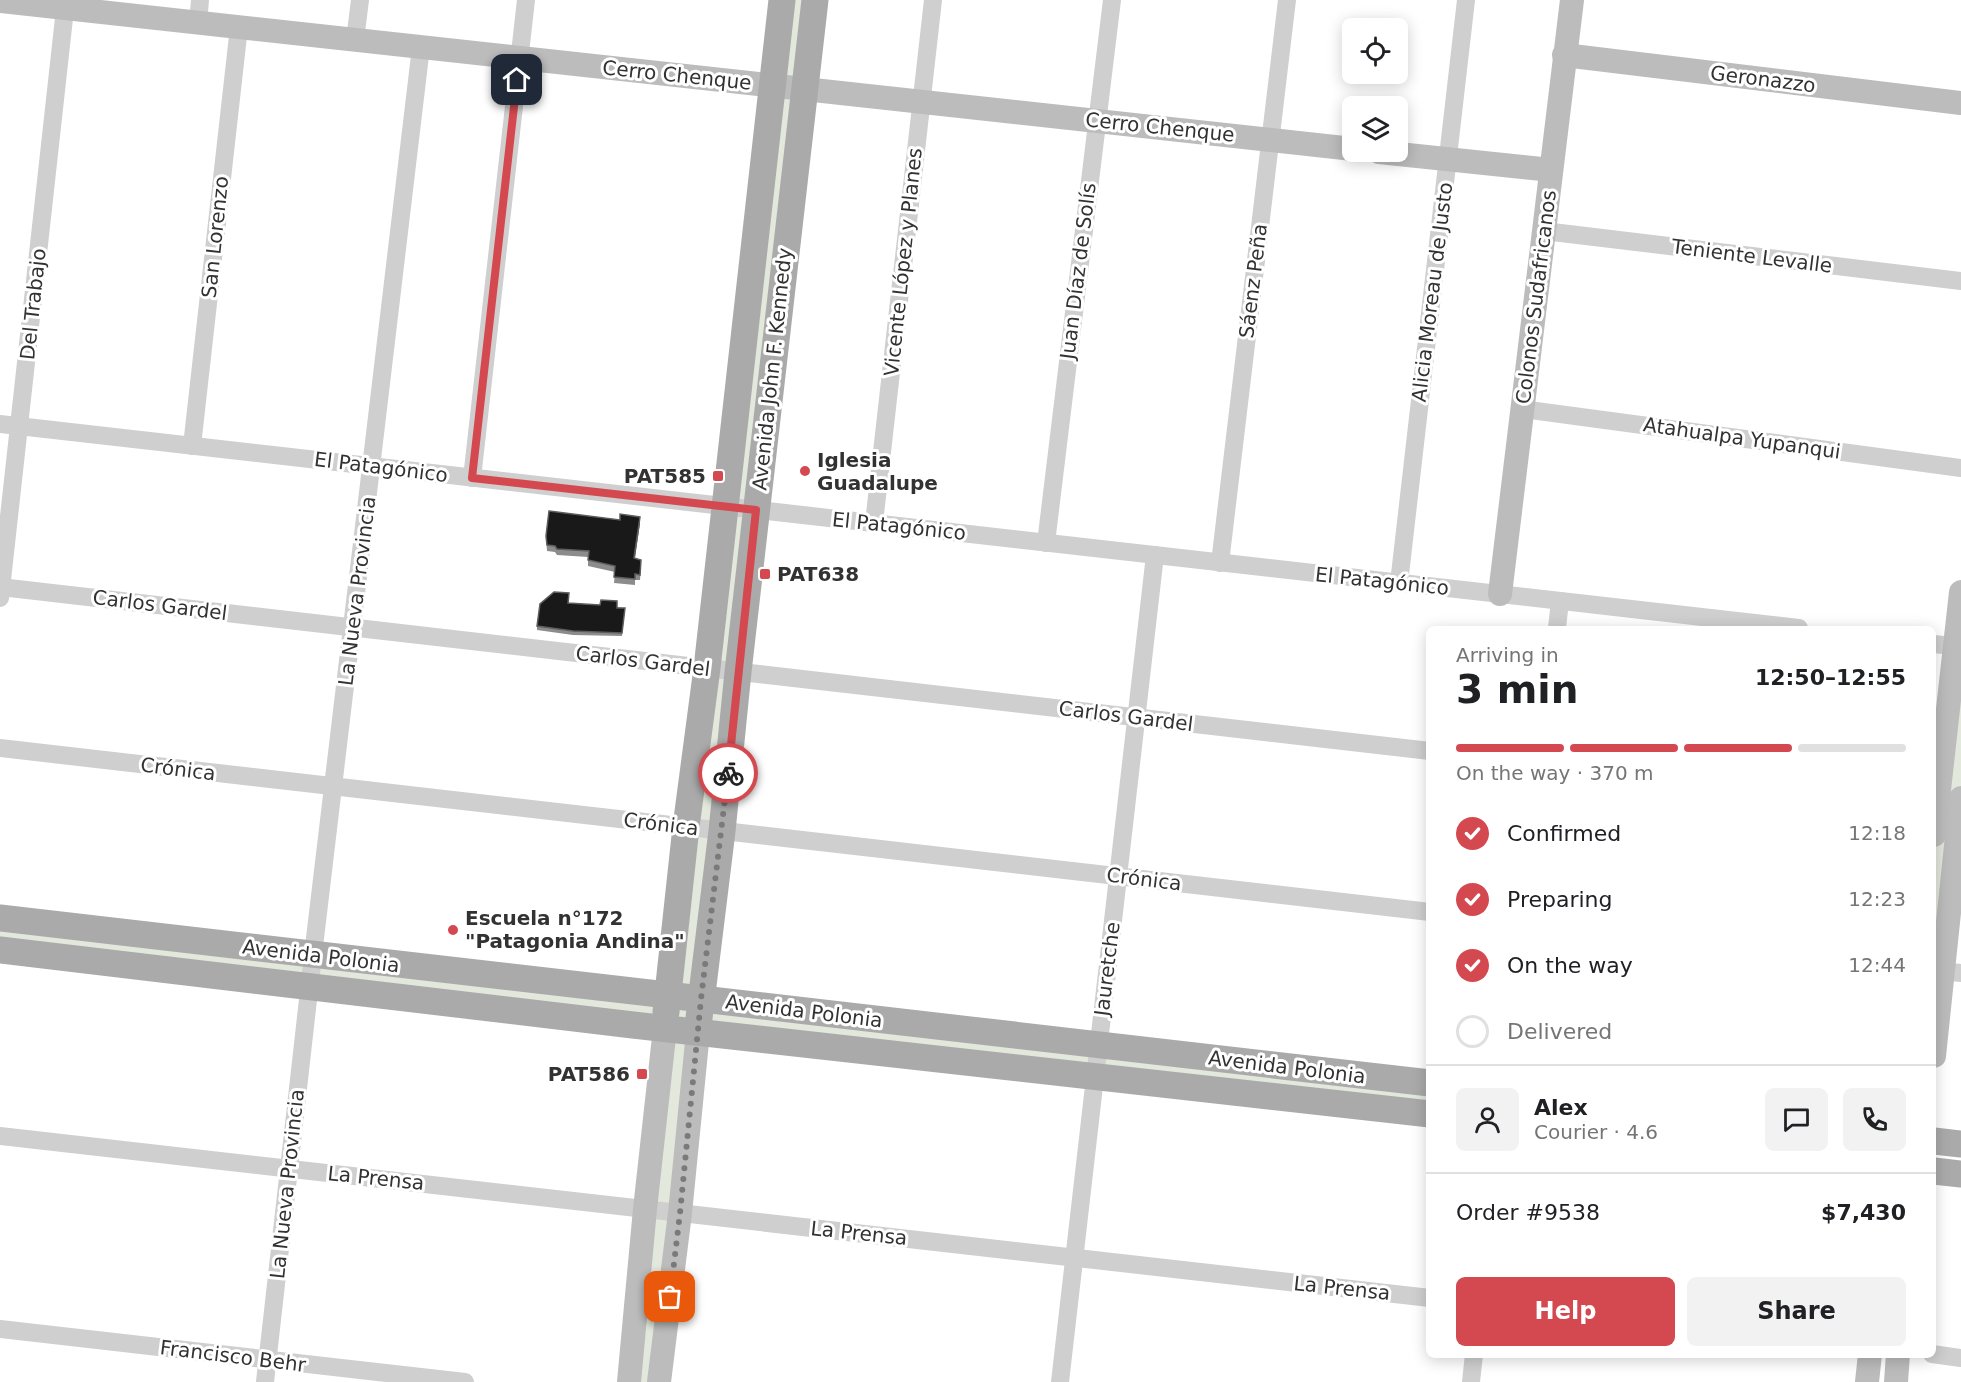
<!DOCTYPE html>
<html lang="en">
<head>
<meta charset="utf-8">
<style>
  body { margin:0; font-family:"DejaVu Sans",sans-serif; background:#f2f2f2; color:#202124; height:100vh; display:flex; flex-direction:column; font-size:22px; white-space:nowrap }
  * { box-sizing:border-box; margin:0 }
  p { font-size:20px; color:#757577 }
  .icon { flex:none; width:33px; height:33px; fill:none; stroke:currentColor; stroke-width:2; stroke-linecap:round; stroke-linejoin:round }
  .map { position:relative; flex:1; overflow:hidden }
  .details { position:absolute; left:1426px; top:626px; width:510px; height:732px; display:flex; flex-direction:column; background:#fff; border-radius:9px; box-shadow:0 3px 15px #0003 }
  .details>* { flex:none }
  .buttons { position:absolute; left:1342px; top:18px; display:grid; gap:12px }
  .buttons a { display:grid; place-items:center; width:66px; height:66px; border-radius:9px; background:#fff; box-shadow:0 3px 15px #0003; font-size:30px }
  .pin { position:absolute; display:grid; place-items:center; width:51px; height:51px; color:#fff; margin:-26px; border-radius:12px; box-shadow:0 3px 9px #0006 }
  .courier { position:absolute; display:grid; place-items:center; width:60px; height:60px; margin:-30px; border:4px solid #d4494f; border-radius:50%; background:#fff; color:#222; box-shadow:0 2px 8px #0007 }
  .overview em { font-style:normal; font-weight:600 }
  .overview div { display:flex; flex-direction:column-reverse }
  .overview { display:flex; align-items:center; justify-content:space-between; height:102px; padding:0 30px }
  h1 { font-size:39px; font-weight:600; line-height:45px }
  .bar { display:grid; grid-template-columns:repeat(4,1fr); gap:9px 6px; align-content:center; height:72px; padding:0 30px }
  .bar i { height:8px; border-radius:4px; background:#e0e0e0 }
  .bar .current { background:#d4494f }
  .bar p { grid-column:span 4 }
  .line { display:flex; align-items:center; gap:15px; padding:0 30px; border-top:2px solid #e0e0e0 }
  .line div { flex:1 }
  .round { display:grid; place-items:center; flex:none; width:63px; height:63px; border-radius:9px; background:#f2f2f2 }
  ol { padding:0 30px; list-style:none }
  li { display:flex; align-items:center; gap:18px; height:66px }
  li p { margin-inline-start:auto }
  li .icon { padding:6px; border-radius:50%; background:#d4494f; color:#fff; stroke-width:4 }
  li:last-child { color:#757577 }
  li i { width:33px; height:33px; border:3px solid #e0e0e0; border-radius:50% }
  .button { display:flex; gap:12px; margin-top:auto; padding:12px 30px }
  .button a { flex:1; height:69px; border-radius:9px; background:#d4494f; color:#fff; font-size:24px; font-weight:600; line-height:69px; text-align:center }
  .button a+a { background:#f2f2f2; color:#202124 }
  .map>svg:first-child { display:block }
  .green { fill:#e2e8dc }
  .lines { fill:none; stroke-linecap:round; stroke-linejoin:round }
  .street { stroke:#cfcfcf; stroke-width:18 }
  .secondary { stroke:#bcbcbc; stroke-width:24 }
  .primary { stroke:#aaa; stroke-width:27 }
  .wall { fill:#8c8c8c }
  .shaded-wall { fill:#5e5e5e }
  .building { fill:#191919; stroke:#5e5e5e; stroke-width:1.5 }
  .done { stroke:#7a7a7a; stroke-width:6; stroke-dasharray:0 10.8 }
  .route { stroke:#d4494f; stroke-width:8 }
  .poi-dot { fill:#d4494f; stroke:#fff; stroke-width:2 }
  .labels { text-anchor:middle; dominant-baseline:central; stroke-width:6; stroke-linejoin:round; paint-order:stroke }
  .street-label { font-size:20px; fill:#323232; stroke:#fff }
  .poi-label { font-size:20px; font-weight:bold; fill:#323232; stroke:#fff; text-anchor:start }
</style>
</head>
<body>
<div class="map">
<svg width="1961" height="1382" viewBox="0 0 1961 1382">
  <rect width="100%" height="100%" fill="#fff"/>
  <g class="green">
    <polygon points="782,0 815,0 701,999 1429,1083 1429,1114 698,1032 659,1382 629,1382 664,1028 0,950 0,918 668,995"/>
    <polygon points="1961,592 1961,798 1934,1056 1934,835"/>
  </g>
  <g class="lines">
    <g class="street">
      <polyline points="198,23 200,0"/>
      <polyline points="355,40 360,0"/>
      <polyline points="1544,231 1961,281"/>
      <polyline points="1522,409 1961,468"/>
      <polyline points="0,424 1799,628"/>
      <polyline points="192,446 239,27"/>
      <polyline points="472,478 526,0"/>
      <polyline points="874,523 933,0"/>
      <polyline points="1046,543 1112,0"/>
      <polyline points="1220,563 1287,0"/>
      <polyline points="1399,583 1466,0"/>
      <polyline points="0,587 1430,751"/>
      <polyline points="0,598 65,9"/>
      <polyline points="1557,628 1560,601"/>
      <polyline points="1934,644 1961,647"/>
      <polyline points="0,748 1430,912"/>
      <polyline points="1934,970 1961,973"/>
      <polyline points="0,1136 1430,1298"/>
      <polyline points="0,1329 465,1382"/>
      <polyline points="1932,1354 1961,1358"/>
      <polyline points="265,1382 313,955 421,47"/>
      <polyline points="1060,1382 1155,555"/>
      <polyline points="1471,1382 1474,1354"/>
    </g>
    <g class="secondary">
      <polyline points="0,1 1353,149"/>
      <polyline points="1564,55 1961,103"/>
      <polyline points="1379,152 1551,170"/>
      <polyline points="1500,594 1572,0"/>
      <polyline points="1934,835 1961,592"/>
      <polyline points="1934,1056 1961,798"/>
      <polyline points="629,1382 645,1209 665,1028"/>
      <polyline points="659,1382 680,1213 698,1032"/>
      <polyline points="1867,1382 1870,1354"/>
      <polyline points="1896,1382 1898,1354"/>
    </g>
    <g class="primary">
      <polyline points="0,918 1430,1083"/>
      <polyline points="0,950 633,1025 1430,1114"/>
      <polyline points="666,1012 686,827 707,668 782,0"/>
      <polyline points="699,1018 722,831 738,672 815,0"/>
      <polyline points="1934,1141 1961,1144"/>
      <polyline points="1934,1171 1961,1174"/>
    </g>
  </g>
  <g class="wall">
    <polygon points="640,523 635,558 641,566 640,580 635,580 635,585 614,583 615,572 588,566 588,557 557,555 555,552 547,551 546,536"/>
    <polygon points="569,597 569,603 625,608 622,636 573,635 537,630 537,626"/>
  </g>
  <polygon class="shaded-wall" points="640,517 640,523 634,564 634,558"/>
  <g class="building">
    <polygon points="549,511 620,520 620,514 640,517 634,558 641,560 640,575 635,574 635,579 614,577 615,566 588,560 589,551 557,549 555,546 547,545 546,536"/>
    <polygon points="554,592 569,593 568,603 600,605 601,600 617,601 617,608 625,608 622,633 573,631 537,626 540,604"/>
  </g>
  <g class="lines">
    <polyline class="done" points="670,1297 680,1213 701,999 728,773"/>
    <polyline class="route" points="517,80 472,478 756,510 728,773"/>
  </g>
  <g class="poi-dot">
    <circle cx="805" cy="471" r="6"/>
    <rect x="712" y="470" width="12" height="12" rx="3"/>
    <rect x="759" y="568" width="12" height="12" rx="3"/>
    <circle cx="453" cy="930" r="6"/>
    <rect x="636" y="1068" width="12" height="12" rx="3"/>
  </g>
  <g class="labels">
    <g class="street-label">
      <text transform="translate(677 75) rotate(6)">Cerro Chenque</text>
      <text transform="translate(1763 79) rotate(7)">Geronazzo</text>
      <text transform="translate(1160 127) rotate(6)">Cerro Chenque</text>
      <text transform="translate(215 237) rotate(-84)">San Lorenzo</text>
      <text transform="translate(1752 256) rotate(7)">Teniente Levalle</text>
      <text transform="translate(903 262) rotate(-84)">Vicente López y Planes</text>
      <text transform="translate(1078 271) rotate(-83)">Juan Díaz de Solís</text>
      <text transform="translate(1253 281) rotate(-83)">Sáenz Peña</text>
      <text transform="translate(1432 292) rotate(-83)">Alicia Moreau de Justo</text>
      <text transform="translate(1536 297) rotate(-83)">Colonos Sudafricanos</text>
      <text transform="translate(33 304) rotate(-84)">Del Trabajo</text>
      <text transform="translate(772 369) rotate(-84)">Avenida John F. Kennedy</text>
      <text transform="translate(1742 438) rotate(8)">Atahualpa Yupanqui</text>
      <text transform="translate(381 467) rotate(7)">El Patagónico</text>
      <text transform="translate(899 526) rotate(6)">El Patagónico</text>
      <text transform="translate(1382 581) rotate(6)">El Patagónico</text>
      <text transform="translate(357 591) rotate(-83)">La Nueva Provincia</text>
      <text transform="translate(160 605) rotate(7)">Carlos Gardel</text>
      <text transform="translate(643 661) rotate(7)">Carlos Gardel</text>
      <text transform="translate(1126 716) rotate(7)">Carlos Gardel</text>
      <text transform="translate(178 769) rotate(7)">Crónica</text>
      <text transform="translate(661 824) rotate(7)">Crónica</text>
      <text transform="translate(1144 879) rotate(7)">Crónica</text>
      <text transform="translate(321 956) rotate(7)">Avenida Polonia</text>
      <text transform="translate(1107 969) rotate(-83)">Jauretche</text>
      <text transform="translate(804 1011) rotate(7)">Avenida Polonia</text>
      <text transform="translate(1287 1067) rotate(7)">Avenida Polonia</text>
      <text transform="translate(376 1178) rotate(6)">La Prensa</text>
      <text transform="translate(287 1184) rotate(-84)">La Nueva Provincia</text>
      <text transform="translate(859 1233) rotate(6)">La Prensa</text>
      <text transform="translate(1342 1288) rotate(6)">La Prensa</text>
      <text transform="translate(233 1356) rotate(7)">Francisco Behr</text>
    </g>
    <g class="poi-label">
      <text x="817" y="460">Iglesia<tspan x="817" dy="23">Guadalupe</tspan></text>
      <text x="706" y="476" text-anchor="end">PAT585</text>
      <text x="777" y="574">PAT638</text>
      <text x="465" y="918">Escuela n°172<tspan x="465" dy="23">"Patagonia Andina"</tspan></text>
      <text x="630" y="1074" text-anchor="end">PAT586</text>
    </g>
  </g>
</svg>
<div class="buttons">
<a><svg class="icon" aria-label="locate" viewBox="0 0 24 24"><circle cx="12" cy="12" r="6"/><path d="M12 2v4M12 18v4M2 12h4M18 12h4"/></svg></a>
<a><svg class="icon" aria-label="layers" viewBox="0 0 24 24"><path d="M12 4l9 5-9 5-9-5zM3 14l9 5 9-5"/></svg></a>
</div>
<div class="pin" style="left:670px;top:1297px;background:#ea580c"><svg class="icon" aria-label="bag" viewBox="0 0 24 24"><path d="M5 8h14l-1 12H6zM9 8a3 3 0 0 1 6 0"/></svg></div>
<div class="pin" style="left:517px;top:80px;background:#1f2937"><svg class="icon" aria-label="home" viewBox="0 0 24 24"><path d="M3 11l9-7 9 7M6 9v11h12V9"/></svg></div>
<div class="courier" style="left:728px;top:773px"><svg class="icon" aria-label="bike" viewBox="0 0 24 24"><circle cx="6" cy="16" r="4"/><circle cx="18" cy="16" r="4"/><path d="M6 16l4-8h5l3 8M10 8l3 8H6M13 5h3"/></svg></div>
<section class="details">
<div class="overview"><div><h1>3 min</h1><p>Arriving in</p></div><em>12:50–12:55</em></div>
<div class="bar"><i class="current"></i><i class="current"></i><i class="current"></i><i></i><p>On the way · 370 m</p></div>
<ol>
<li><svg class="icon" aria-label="check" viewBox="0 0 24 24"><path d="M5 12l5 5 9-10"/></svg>Confirmed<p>12:18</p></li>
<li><svg class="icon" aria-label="check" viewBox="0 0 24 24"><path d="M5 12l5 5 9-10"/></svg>Preparing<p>12:23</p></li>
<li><svg class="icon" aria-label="check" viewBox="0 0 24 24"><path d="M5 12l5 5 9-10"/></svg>On the way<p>12:44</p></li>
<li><i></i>Delivered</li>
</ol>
<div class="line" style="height:108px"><a class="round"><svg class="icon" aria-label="person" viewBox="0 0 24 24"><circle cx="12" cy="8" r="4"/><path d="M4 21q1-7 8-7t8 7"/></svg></a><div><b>Alex</b><p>Courier · 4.6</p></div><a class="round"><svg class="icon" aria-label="chat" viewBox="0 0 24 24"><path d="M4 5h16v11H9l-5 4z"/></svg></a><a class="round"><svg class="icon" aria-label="phone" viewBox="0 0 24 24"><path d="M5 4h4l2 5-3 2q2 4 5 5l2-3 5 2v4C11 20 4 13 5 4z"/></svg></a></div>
<div class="line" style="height:78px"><div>Order #9538</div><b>$7,430</b></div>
<div class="button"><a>Help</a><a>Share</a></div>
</section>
</div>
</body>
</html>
